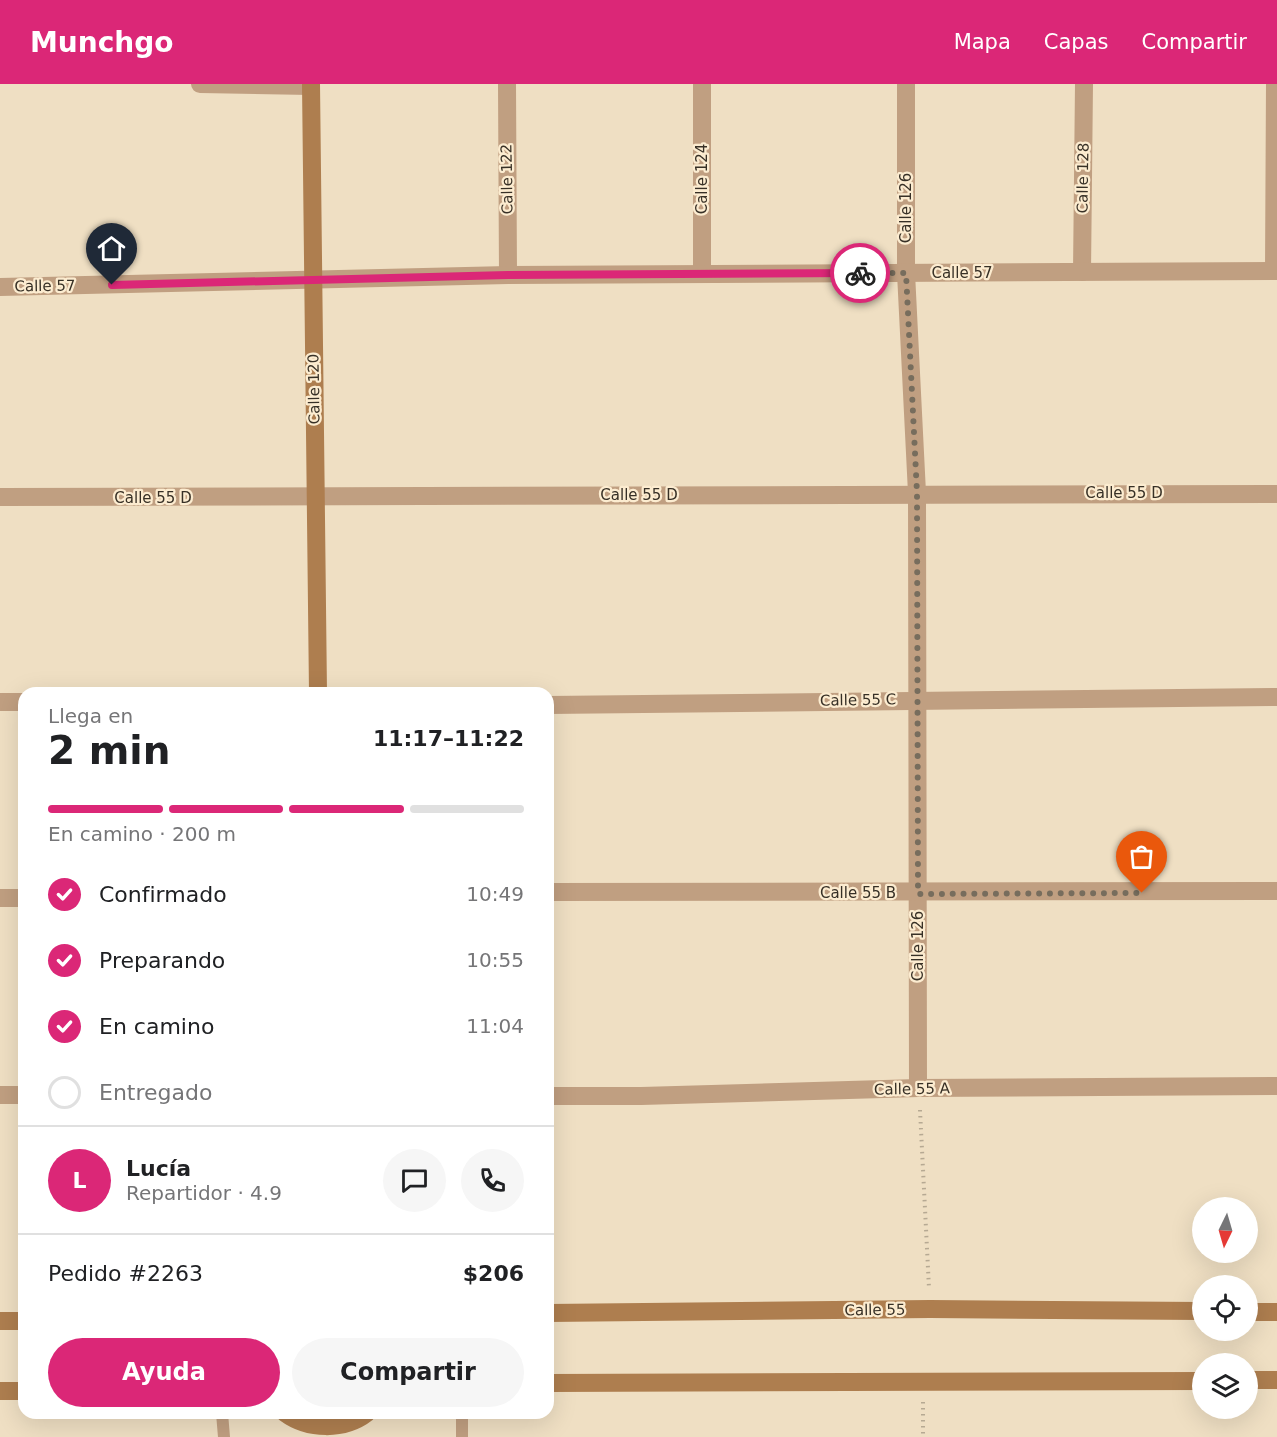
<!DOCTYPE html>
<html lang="es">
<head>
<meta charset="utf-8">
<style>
  body { margin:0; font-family:"DejaVu Sans",sans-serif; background:#f6f6f6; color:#202124; height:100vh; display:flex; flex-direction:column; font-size:22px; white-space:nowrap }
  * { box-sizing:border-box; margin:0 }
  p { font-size:20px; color:#757577 }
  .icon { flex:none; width:33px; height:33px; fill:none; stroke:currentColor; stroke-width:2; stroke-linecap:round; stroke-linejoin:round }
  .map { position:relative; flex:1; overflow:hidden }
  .drawer { position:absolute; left:18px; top:603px; width:536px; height:732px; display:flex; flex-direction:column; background:#fff; border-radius:18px; box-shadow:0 6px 24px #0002 }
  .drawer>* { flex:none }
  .needle { width:39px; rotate:185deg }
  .buttons { position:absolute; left:1192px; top:1113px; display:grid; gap:12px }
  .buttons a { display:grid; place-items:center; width:66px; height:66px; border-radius:50%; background:#fff; box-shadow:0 6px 24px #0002; font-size:30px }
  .pin { position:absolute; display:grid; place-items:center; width:51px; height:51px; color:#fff; margin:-62px -26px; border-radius:50% 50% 50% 0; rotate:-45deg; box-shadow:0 0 6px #0007 }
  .pin .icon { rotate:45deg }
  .courier { position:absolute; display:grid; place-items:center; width:60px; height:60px; margin:-30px; border:4px solid #db2777; border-radius:50%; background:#fff; color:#222; box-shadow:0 2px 8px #0007 }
  .head em { font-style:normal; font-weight:800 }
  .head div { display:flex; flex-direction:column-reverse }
  .head { display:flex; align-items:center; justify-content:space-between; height:102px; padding:0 30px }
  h1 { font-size:39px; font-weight:800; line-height:45px }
  .bar { display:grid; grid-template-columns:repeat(4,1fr); gap:9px 6px; align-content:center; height:72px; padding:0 30px }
  .bar i { height:8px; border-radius:4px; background:#e0e0e0 }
  .bar .selected { background:#db2777 }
  .bar p { grid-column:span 4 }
  .line { display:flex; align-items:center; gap:15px; padding:0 30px; border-top:2px solid #e0e0e0 }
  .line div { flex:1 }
  .round { display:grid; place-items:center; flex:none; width:63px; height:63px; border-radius:32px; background:#f6f6f6 }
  ol { padding:0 30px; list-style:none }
  li { display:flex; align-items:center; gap:18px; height:66px }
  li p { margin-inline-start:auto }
  li .icon { padding:6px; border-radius:50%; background:#db2777; color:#fff; stroke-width:4 }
  li:last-child { color:#757577 }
  li i { width:33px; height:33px; border:3px solid #e0e0e0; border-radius:50% }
  .action { display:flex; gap:12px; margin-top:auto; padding:12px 30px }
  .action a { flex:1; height:69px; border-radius:36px; background:#db2777; color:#fff; font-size:24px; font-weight:800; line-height:69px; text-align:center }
  .action a+a { background:#f6f6f6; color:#202124 }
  header { display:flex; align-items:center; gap:36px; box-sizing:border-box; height:84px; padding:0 30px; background:#db2777; color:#fff }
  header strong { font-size:28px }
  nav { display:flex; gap:33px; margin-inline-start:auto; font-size:21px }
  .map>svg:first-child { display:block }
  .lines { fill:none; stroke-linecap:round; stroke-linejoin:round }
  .path { stroke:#b6a993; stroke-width:4; stroke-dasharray:1.5 4.5; stroke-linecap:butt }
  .lane { stroke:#c09f81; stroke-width:12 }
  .street { stroke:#c09f81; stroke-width:18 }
  .secondary { stroke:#ae7e4f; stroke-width:18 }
  .done { stroke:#776d5d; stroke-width:6; stroke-dasharray:0 10.8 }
  .route { stroke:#db2777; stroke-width:8 }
  .labels { text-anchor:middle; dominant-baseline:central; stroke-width:4.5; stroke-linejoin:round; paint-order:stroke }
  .street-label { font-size:15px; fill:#373026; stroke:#fcecd0 }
</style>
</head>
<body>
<header>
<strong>Munchgo</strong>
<nav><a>Mapa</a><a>Capas</a><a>Compartir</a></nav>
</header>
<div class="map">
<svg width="1277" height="1353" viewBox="0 0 1277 1353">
  <rect width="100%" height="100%" fill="#efdfc3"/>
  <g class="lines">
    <g class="path">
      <polyline points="920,1026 929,1204"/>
      <polyline points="923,1318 923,1353"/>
    </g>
    <g class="lane">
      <polyline points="222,1329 224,1353"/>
      <polyline points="462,1353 462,1329"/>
    </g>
    <g class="street">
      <polyline points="200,0 311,2"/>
      <polyline points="507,0 508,191"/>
      <polyline points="906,0 906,189 917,409 918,1004"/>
      <polyline points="1274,187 1275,0"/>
      <polyline points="1082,188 1084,0"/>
      <polyline points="702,190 702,0"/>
      <polyline points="0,203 508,191 1277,187"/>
      <polyline points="0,413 1277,410"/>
      <polyline points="0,618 24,618"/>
      <polyline points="548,621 1277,613"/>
      <polyline points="548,808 1277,807"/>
      <polyline points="0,814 24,814"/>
      <polyline points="0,1011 24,1011"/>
      <polyline points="548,1012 641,1012 918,1004 1277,1002"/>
    </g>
    <g class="secondary">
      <polyline points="311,0 318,609"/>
      <polyline points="1248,1228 1277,1228"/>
      <polyline points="548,1229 930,1225 1203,1227"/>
      <polyline points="0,1237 24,1237"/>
      <polyline points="1248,1296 1277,1296"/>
      <polyline points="548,1299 1203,1297"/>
      <polyline points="0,1307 24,1307"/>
      <path d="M 285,1329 C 308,1346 344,1347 367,1329"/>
    </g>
  </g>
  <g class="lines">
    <polyline class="done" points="860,189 906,189 917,409 918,810 1142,809"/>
    <polyline class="route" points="112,201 508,191 860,189"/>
  </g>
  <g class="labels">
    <g class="street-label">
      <text transform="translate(1083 94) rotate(-89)">Calle 128</text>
      <text transform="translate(507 95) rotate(-91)">Calle 122</text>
      <text transform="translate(702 95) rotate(-90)">Calle 124</text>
      <text transform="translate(906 124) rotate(-90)">Calle 126</text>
      <text x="962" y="189">Calle 57</text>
      <text transform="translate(45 202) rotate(-1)">Calle 57</text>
      <text transform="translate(314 305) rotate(-91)">Calle 120</text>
      <text x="1124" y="409">Calle 55 D</text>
      <text x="639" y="411">Calle 55 D</text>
      <text x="153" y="414">Calle 55 D</text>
      <text transform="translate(858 616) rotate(-1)">Calle 55 C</text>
      <text x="858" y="809">Calle 55 B</text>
      <text transform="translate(918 862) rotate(-90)">Calle 126</text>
      <text transform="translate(912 1005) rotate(-1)">Calle 55 A</text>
      <text transform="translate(875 1226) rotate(-1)">Calle 55</text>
    </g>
  </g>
</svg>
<div class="buttons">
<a><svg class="needle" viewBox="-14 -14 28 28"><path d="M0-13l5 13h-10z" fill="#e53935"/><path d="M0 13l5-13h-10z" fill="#757577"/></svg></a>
<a><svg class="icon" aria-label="locate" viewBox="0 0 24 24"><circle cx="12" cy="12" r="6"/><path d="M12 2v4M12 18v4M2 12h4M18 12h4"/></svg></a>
<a><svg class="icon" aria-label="layers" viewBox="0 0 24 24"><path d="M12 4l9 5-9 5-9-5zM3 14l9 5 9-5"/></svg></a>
</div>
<div class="pin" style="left:1142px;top:809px;background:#ea580c"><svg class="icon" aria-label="bag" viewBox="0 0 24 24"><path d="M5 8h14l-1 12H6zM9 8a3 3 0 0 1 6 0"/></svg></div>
<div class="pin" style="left:112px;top:201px;background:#1f2937"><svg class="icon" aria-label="home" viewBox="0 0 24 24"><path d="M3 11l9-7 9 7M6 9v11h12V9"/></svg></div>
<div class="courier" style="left:860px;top:189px"><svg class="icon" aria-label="bike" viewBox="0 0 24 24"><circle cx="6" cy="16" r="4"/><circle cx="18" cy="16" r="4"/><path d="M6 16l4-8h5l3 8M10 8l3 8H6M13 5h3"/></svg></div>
<section class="drawer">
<div class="head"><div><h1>2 min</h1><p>Llega en</p></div><em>11:17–11:22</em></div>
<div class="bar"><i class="selected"></i><i class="selected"></i><i class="selected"></i><i></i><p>En camino · 200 m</p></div>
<ol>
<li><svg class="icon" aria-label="check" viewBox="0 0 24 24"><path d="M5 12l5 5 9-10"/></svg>Confirmado<p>10:49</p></li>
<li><svg class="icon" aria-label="check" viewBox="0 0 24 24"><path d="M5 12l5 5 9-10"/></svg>Preparando<p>10:55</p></li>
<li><svg class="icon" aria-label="check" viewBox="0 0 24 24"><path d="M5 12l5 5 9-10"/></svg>En camino<p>11:04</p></li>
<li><i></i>Entregado</li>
</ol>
<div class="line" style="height:108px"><b class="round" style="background:#db2777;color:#fff">L</b><div><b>Lucía</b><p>Repartidor · 4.9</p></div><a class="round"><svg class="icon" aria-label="chat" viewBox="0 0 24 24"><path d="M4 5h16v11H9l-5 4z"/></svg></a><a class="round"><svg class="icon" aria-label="phone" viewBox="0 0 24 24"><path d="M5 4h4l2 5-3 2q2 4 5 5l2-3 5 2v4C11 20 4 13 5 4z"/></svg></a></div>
<div class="line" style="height:78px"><div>Pedido #2263</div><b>$206</b></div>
<div class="action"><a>Ayuda</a><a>Compartir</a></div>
</section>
</div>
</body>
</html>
